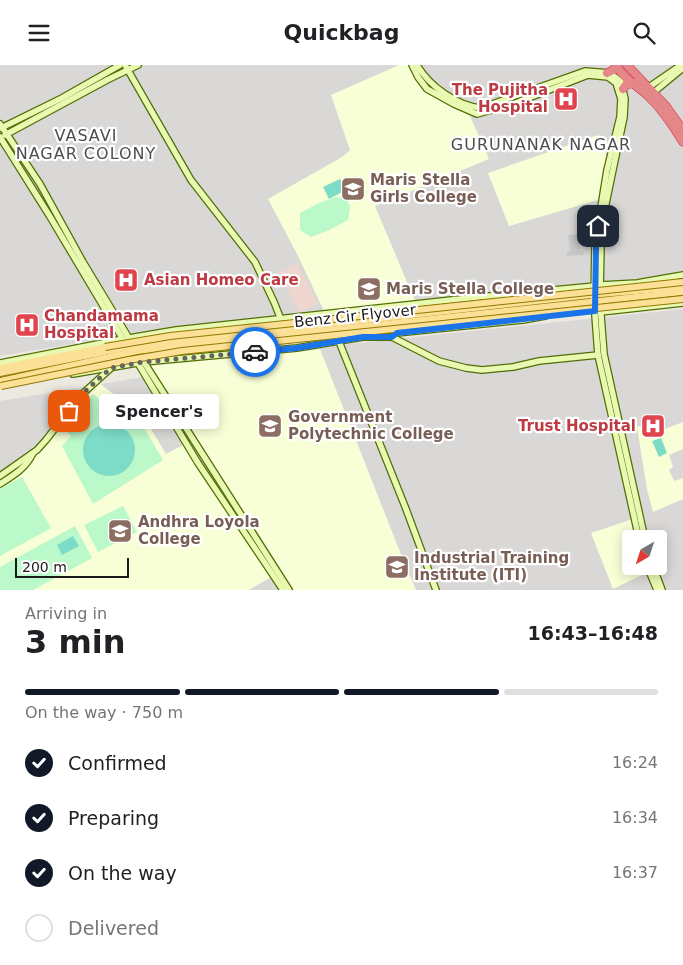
<!DOCTYPE html>
<html lang="en">
<head>
<meta charset="utf-8">
<style>
  body { margin:0; font-family:"DejaVu Sans",sans-serif; background:#f6f6f6; color:#202124; height:100vh; display:flex; flex-direction:column; font-size:19px; white-space:nowrap }
  * { box-sizing:border-box; margin:0 }
  p { font-size:16px; color:#757577 }
  .icon { flex:none; width:28px; height:28px; fill:none; stroke:currentColor; stroke-width:2; stroke-linecap:round; stroke-linejoin:round }
  .map { position:relative; height:525px; overflow:hidden }
  .side { display:flex; flex-direction:column; background:#fff; flex:1 }
  .side>* { flex:none }
  .needle { width:32px; rotate:219deg }
  .buttons { position:absolute; left:622px; top:465px; display:grid; gap:10px }
  .buttons a { display:grid; place-items:center; width:45px; height:45px; border-radius:5px; background:#fff; box-shadow:0 2px 12px #0003; font-size:25px }
  .scale { position:absolute; left:15px; bottom:12px; width:114px; box-sizing:border-box; padding-left:5px; border:2px solid #1a1a1a; border-top:0; font-size:14px; line-height:18px; white-space:nowrap; color:#1a1a1a; -webkit-text-stroke:4px #fff; paint-order:stroke }
  .pin { position:absolute; display:grid; place-items:center; width:42px; height:42px; color:#fff; margin:-21px; border-radius:10px; box-shadow:0 2px 8px #0006 }
  .courier { position:absolute; display:grid; place-items:center; width:50px; height:50px; margin:-25px; border:4px solid #1a73e8; border-radius:50%; background:#fff; color:#222; box-shadow:0 1px 6px #0007 }
  .bubble { position:absolute; height:35px; border-radius:5px; background:#fff; box-shadow:0 2px 12px #0003; font-size:16px; font-weight:800; line-height:35px; text-align:center }
  .headline em { font-style:normal; font-weight:800 }
  .headline div { display:flex; flex-direction:column-reverse }
  .headline { display:flex; align-items:center; justify-content:space-between; height:85px; padding:0 25px }
  h1 { font-size:32px; font-weight:800; line-height:38px }
  .bar { display:grid; grid-template-columns:repeat(4,1fr); gap:8px 5px; align-content:center; height:60px; padding:0 25px }
  .bar i { height:6px; border-radius:4px; background:#e0e0e0 }
  .bar .current { background:#111827 }
  .bar p { grid-column:span 4 }
  ol { padding:0 25px; list-style:none }
  li { display:flex; align-items:center; gap:15px; height:55px }
  li p { margin-inline-start:auto }
  li .icon { padding:5px; border-radius:50%; background:#111827; color:#fff; stroke-width:4 }
  li:last-child { color:#757577 }
  li i { width:28px; height:28px; border:2px solid #e0e0e0; border-radius:50% }
  header { display:flex; justify-content:space-between; align-items:center; height:65px; padding:0 25px; background:#fff; font-size:22px; font-weight:800 }
  .map>svg:first-child { display:block }
  .residential { fill:#d9d8d7; fill-rule:evenodd }
  .commercial { fill:#eed5ce }
  .education { fill:#f8ffd6 }
  .religious { fill:#c8c8c8 }
  .park { fill:#bbf8ca }
  .pitch { fill:#7ddcc7 }
  .lines { fill:none; stroke-linecap:round; stroke-linejoin:round }
  .secondary-casing { stroke:#516e05; stroke-width:8 }
  .primary-casing { stroke:#907901; stroke-width:8 }
  .highway-casing { stroke:#d32443; stroke-width:9 }
  .secondary { stroke:#e9f9b1; stroke-width:5.5 }
  .primary { stroke:#fbe096; stroke-width:6 }
  .highway { stroke:#e58688; stroke-width:8 }
  .primary-bridge-casing { stroke:#907901; stroke-width:8; stroke-linecap:butt }
  .primary-bridge { stroke:#fbe096; stroke-width:6 }
  .done { stroke:#64635f; stroke-width:5; stroke-dasharray:0 9 }
  .route { stroke:#1a73e8; stroke-width:6 }
  .labels { text-anchor:middle; dominant-baseline:central; stroke-width:4.5; stroke-linejoin:round; paint-order:stroke }
  .health-label { font-size:15px; font-weight:bold; fill:#be3a42; stroke:#fff; text-anchor:end }
  .education-label { font-size:15px; font-weight:bold; fill:#785e54; stroke:#fff; text-anchor:start }
  .street-label { font-size:15px; fill:#1a1a1a; stroke:#fff }
  .neighbourhood-label { font-size:16px; letter-spacing:1px; fill:#4d4d4d; stroke:#fff }
</style>
</head>
<body>
<header><svg class="icon" aria-label="menu" viewBox="0 0 24 24"><path d="M4 6h16M4 12h16M4 18h16"/></svg>Quickbag<svg class="icon" aria-label="search" viewBox="0 0 24 24"><circle cx="10" cy="10" r="6"/><path d="M15 15l6 6"/></svg></header>
<div class="map">
<svg width="683" height="525" viewBox="0 0 683 525">
  <rect width="100%" height="100%" fill="#eceae0"/>
  <g class="residential">
    <polygon points="0,0 683,0 683,209 324,246 131,269 0,291"/>
    <path d="M 683,244 L 683,525 L 0,525 L 0,336 L 329,281 ZM 631,474 L 659,474 L 659,501 L 631,501 Z"/>
  </g>
  <polygon class="commercial" points="297,198 318,238 300,248 279,208"/>
  <g class="education">
    <polygon points="399,0 410,0 427,25 470,51 489,94 375,141 415,236 324,246 298,191 268,134 342,92 350,85 331,30"/>
    <polygon points="598,70 607,91 598,135 509,161 488,108"/>
    <polygon points="320,284 402,492 416,525 294,525 151,301"/>
    <polygon points="99,318 144,352 166,389 185,379 271,512 249,525 0,525 0,419 20,408"/>
    <polygon points="683,357 683,384 669,390 673,402 669,405 674,416 683,413 683,434 653,447 647,424 637,362 646,359 650,370"/>
    <polygon points="633,454 638,474 631,474 631,501 645,501 646,508 613,524 591,468"/>
  </g>
  <polygon class="religious" points="579,169 580,186 583,186 584,190 567,191 567,186 570,186 568,170"/>
  <g class="park">
    <polygon points="336,132 347,134 350,142 348,155 327,166 311,172 300,165 300,148 319,138"/>
    <polygon points="93,329 103,337 108,332 140,356 163,395 93,439 62,381 71,371 65,365"/>
    <polygon points="22,412 51,463 0,491 0,424"/>
    <polygon points="123,441 137,467 98,487 84,460"/>
    <polygon points="75,461 92,493 33,525 0,525 0,502"/>
  </g>
  <g class="pitch">
    <polygon points="340,114 346,125 329,134 323,122"/>
    <circle cx="109" cy="385" r="26"/>
    <polygon points="661,373 667,388 659,392 652,376"/>
    <polygon points="73,471 79,481 62,490 57,480"/>
  </g>
  <g class="lines">
    <defs>
      <g id="secondary">
        <polyline points="125,0 191,115 255,197 274,237 282,257"/>
        <polyline points="412,0 418,12 427,24 454,39 477,49 513,39 588,10 608,12 616,18 621,34 620,52 607,105 601,142 595,180 594,237 598,290 639,474"/>
        <path d="M 417,0 C 429,21 457,41 481,43 L 585,6 L 610,8 L 621,17 L 625,34 L 624,52 L 604,148 L 601,181 L 600,229"/>
        <polyline points="649,22 681,0"/>
        <polyline points="654,27 683,3"/>
        <polyline points="0,59 40,119 83,197 133,280"/>
        <polyline points="1,63 62,33 120,0"/>
        <polyline points="5,70 107,15 138,0"/>
        <polyline points="0,72 49,150 127,281"/>
        <polyline points="601,220 637,218 683,210"/>
        <polyline points="600,238 604,289 645,474"/>
        <polyline points="601,247 683,238"/>
        <polyline points="392,272 397,268 523,255 545,251"/>
        <polyline points="129,273 176,265 479,232 595,221"/>
        <polyline points="338,274 406,444 436,525"/>
        <polyline points="142,294 289,525"/>
        <polyline points="136,295 198,398 283,525"/>
        <polyline points="0,298 123,274"/>
        <polyline points="73,309 143,297 297,283 363,272 392,272 439,296 466,303 482,305 513,302 539,296 598,290"/>
        <polyline points="0,411 37,385 46,375 80,331 111,303"/>
        <path d="M 0,419 C 14,410 26,403 33,388"/>
        <polyline points="647,501 657,525"/>
        <polyline points="653,501 662,525"/>
      </g>
      <g id="primary">
        <polyline points="0,303 105,282"/>
        <polyline points="0,308 134,281 600,229 683,222"/>
        <polyline points="0,316 137,286 216,277 683,227"/>
      </g>
      <g id="highway">
        <path d="M 616,0 C 623,13 636,20 647,30 C 662,44 672,60 683,77"/>
        <polyline points="627,0 666,41 683,65"/>
        <polyline points="607,8 613,5 617,1"/>
        <polyline points="623,24 626,20 634,18"/>
      </g>
    </defs>
    <use href="#secondary" class="secondary-casing"/>
    <use href="#primary" class="primary-casing"/>
    <use href="#highway" class="highway-casing"/>
    <use href="#secondary" class="secondary"/>
    <use href="#primary" class="primary"/>
    <use href="#highway" class="highway"/>
    <defs>
      <g id="primary-bridge">
        <polyline points="105,282 170,271 683,217"/>
        <polyline points="1,321 129,295 182,286 683,234"/>
      </g>
    </defs>
    <use href="#primary-bridge" class="primary-bridge-casing"/>
    <use href="#primary-bridge" class="primary-bridge"/>
  </g>
  <g class="lines">
    <polyline class="done" points="69,346 80,331 111,303 143,297 255,287"/>
    <polyline class="route" points="255,287 297,283 363,272 392,272 397,268 595,246 596,180 598,161"/>
  </g>
  <defs>
    <symbol id="hospital-square" viewBox="-11 -11 22 22"><rect x="-9" y="-9" width="18" height="18" rx="4" fill="#e0444e" stroke="#fff"/><path d="M-5-5h3v3.5h4V-5h3V5h-3V1.5h-4V5h-3Z" fill="#fff"/></symbol>
    <symbol id="university-square" viewBox="-11 -11 22 22"><rect x="-9" y="-9" width="18" height="18" rx="4" fill="#8d6e63" stroke="#fff"/><path d="M0-5L7-2L0 1L-7-2ZM-4 1L0 2.5L4 1V4Q0 6-4 4Z" fill="#fff"/></symbol>
  </defs>
  <g fill-rule="evenodd">
    <use href="#hospital-square" x="552" y="20" width="28" height="28"/>
    <use href="#university-square" x="339" y="110" width="28" height="28"/>
    <use href="#hospital-square" x="112" y="201" width="28" height="28"/>
    <use href="#university-square" x="355" y="210" width="28" height="28"/>
    <use href="#hospital-square" x="13" y="246" width="28" height="28"/>
    <use href="#university-square" x="256" y="347" width="28" height="28"/>
    <use href="#hospital-square" x="639" y="347" width="28" height="28"/>
    <use href="#university-square" x="106" y="452" width="28" height="28"/>
    <use href="#university-square" x="383" y="488" width="28" height="28"/>
  </g>
  <g class="labels">
    <g class="health-label">
      <text x="548" y="25">The Pujitha<tspan x="548" dy="17">Hospital</tspan></text>
      <text x="144" y="215" text-anchor="start">Asian Homeo Care</text>
      <text x="44" y="251" text-anchor="start">Chandamama<tspan x="44" dy="17">Hospital</tspan></text>
      <text x="636" y="361">Trust Hospital</text>
    </g>
    <g class="education-label">
      <text x="370" y="115">Maris Stella<tspan x="370" dy="17">Girls College</tspan></text>
      <text x="386" y="224">Maris Stella College</text>
      <text x="288" y="352">Government<tspan x="288" dy="17">Polytechnic College</tspan></text>
      <text x="138" y="457">Andhra Loyola<tspan x="138" dy="17">College</tspan></text>
      <text x="414" y="493">Industrial Training<tspan x="414" dy="17">Institute (ITI)</tspan></text>
    </g>
    <g class="street-label">
      <text transform="translate(355 251) rotate(-6)">Benz Cir Flyover</text>
    </g>
    <g class="neighbourhood-label">
      <text x="86" y="70">VASAVI<tspan x="86" dy="18">NAGAR COLONY</tspan></text>
      <text x="541" y="79">GURUNANAK NAGAR</text>
    </g>
  </g>
</svg>
<div class="buttons">
<a><svg class="needle" viewBox="-14 -14 28 28"><path d="M0-13l5 13h-10z" fill="#e53935"/><path d="M0 13l5-13h-10z" fill="#757577"/></svg></a>
</div>
<div class="scale">200 m</div>
<div class="pin" style="left:69px;top:346px;background:#ea580c"><svg class="icon" aria-label="bag" viewBox="0 0 24 24"><path d="M5 8h14l-1 12H6zM9 8a3 3 0 0 1 6 0"/></svg></div>
<div class="pin" style="left:598px;top:161px;background:#1f2937"><svg class="icon" aria-label="home" viewBox="0 0 24 24"><path d="M3 11l9-7 9 7M6 9v11h12V9"/></svg></div>
<div class="courier" style="left:255px;top:287px"><svg class="icon" aria-label="car" viewBox="0 0 24 24"><path d="M5 17H2v-5l4-1 3-4h7l3 4 3 1v5h-3M9 17h6M6 11h13"/><circle cx="7" cy="17" r="2"/><circle cx="17" cy="17" r="2"/></svg></div>
<div class="bubble" style="left:99px;top:329px;width:120px">Spencer's</div>
</div>
<section class="side">
<div class="headline"><div><h1>3 min</h1><p>Arriving in</p></div><em>16:43–16:48</em></div>
<div class="bar"><i class="current"></i><i class="current"></i><i class="current"></i><i></i><p>On the way · 750 m</p></div>
<ol>
<li><svg class="icon" aria-label="check" viewBox="0 0 24 24"><path d="M5 12l5 5 9-10"/></svg>Confirmed<p>16:24</p></li>
<li><svg class="icon" aria-label="check" viewBox="0 0 24 24"><path d="M5 12l5 5 9-10"/></svg>Preparing<p>16:34</p></li>
<li><svg class="icon" aria-label="check" viewBox="0 0 24 24"><path d="M5 12l5 5 9-10"/></svg>On the way<p>16:37</p></li>
<li><i></i>Delivered</li>
</ol>
</section>
</body>
</html>
